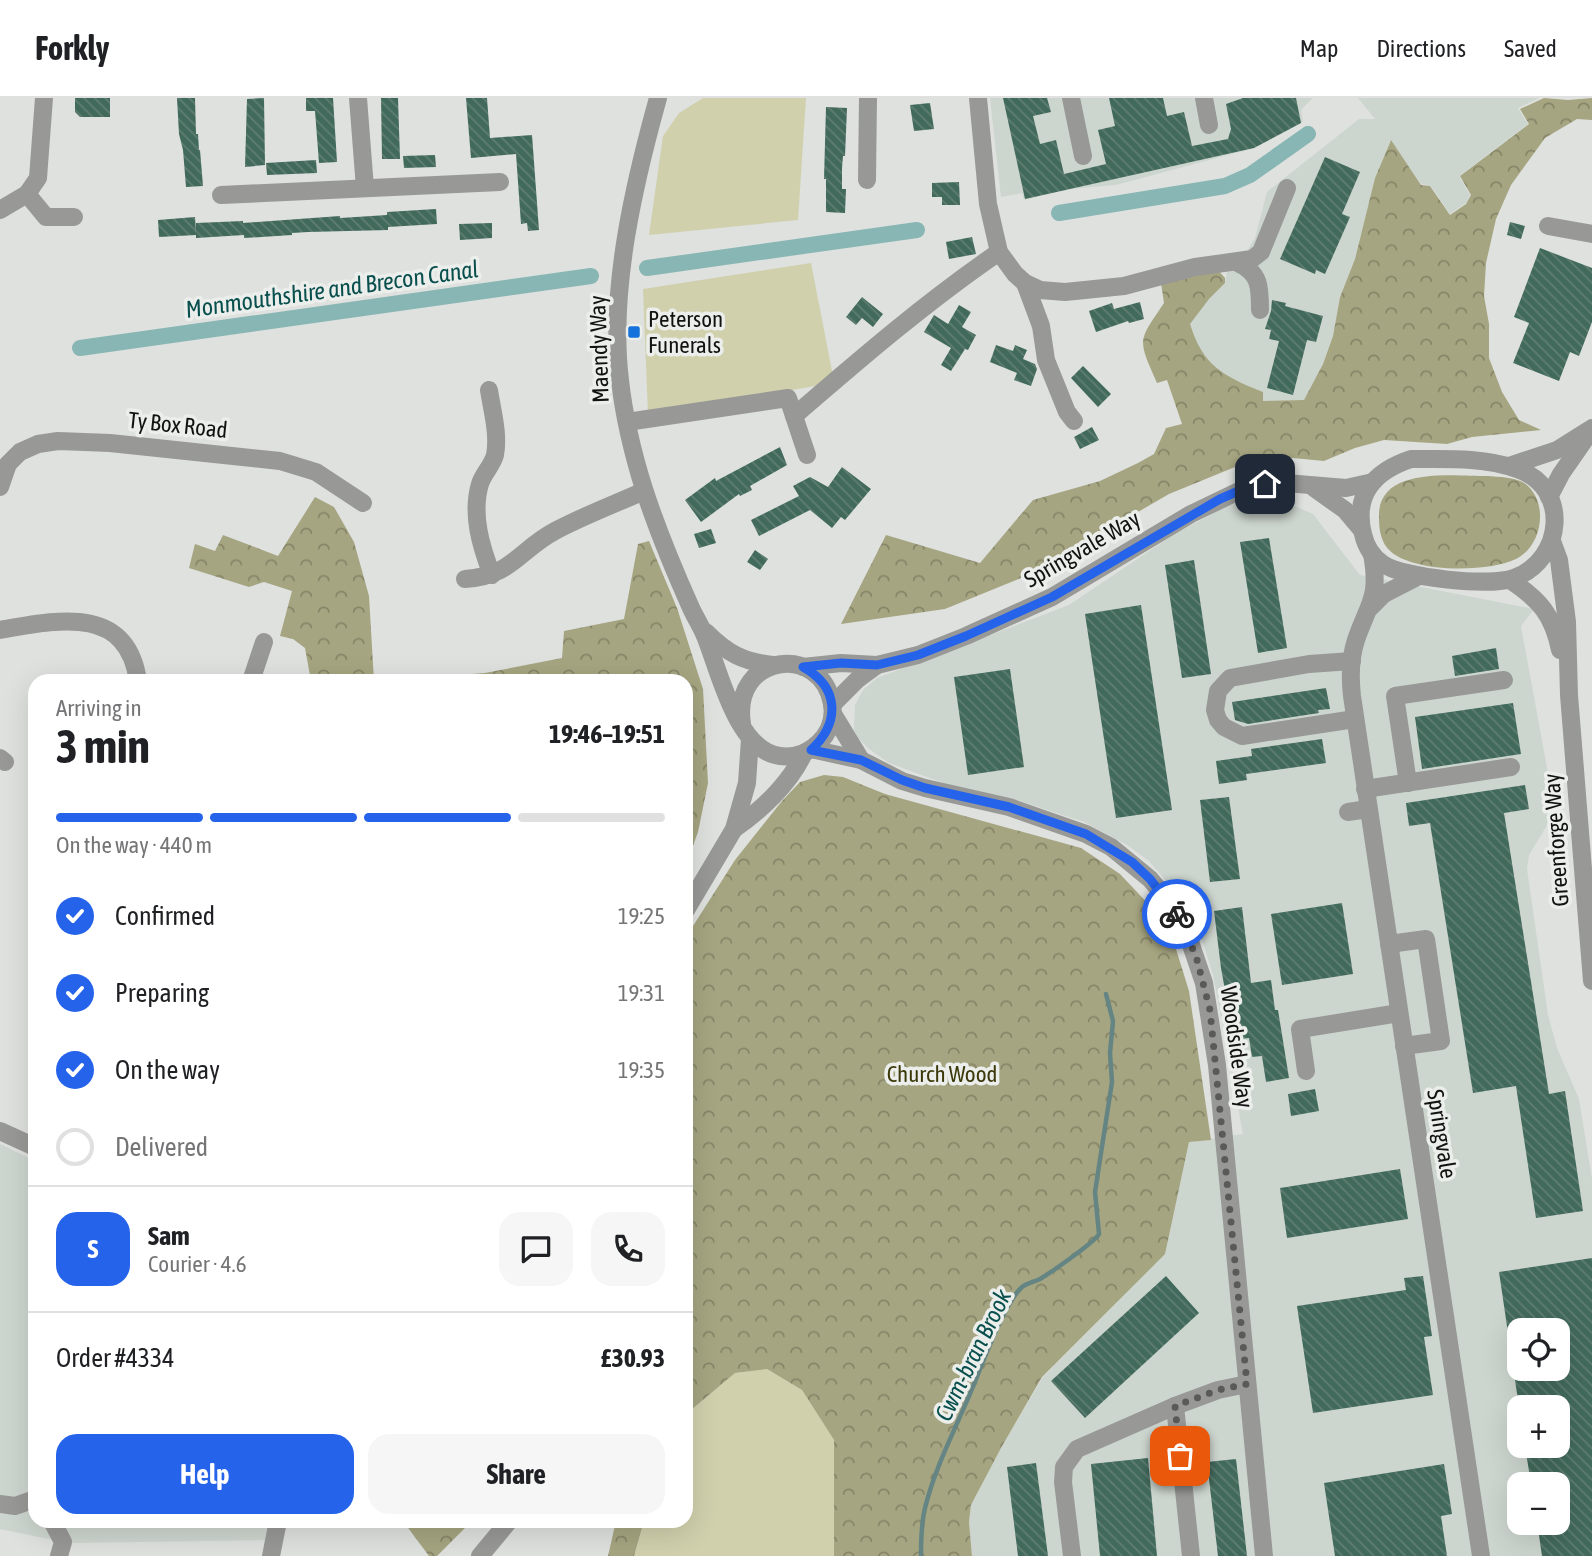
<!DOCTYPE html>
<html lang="en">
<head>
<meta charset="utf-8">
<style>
  body { margin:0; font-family:"Asap Condensed",sans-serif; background:#f6f6f6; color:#202124; height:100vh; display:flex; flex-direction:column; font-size:26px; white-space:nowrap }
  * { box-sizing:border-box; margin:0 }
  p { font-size:23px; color:#757577 }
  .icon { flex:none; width:38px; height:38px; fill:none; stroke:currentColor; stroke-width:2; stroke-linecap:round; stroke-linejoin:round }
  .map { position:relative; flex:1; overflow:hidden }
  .details { position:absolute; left:28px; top:576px; width:665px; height:854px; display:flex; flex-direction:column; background:#fff; border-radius:21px; box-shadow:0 7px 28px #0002 }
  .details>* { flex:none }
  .buttons { position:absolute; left:1507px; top:1220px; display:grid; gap:14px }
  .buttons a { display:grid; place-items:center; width:63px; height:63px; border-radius:14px; background:#fff; box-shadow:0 7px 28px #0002; font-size:35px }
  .pin { position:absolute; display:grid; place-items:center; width:60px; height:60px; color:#fff; margin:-30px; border-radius:14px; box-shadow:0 4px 10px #0006 }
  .courier { position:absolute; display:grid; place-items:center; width:70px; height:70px; margin:-35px; border:5px solid #2563eb; border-radius:50%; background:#fff; color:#222; box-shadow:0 2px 9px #0007 }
  .summary em { font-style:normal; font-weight:700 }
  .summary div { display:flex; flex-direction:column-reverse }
  .summary { display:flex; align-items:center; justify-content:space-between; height:119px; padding:0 28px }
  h1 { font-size:46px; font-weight:700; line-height:52px }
  .bar { display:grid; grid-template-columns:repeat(4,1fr); gap:10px 7px; align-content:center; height:84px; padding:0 28px }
  .bar i { height:9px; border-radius:5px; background:#e0e0e0 }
  .bar .current { background:#2563eb }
  .bar p { grid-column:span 4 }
  .line { display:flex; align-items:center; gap:18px; padding:0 28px; border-top:2px solid #e0e0e0 }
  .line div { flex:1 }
  .round { display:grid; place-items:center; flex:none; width:74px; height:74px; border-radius:21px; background:#f6f6f6 }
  ol { padding:0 28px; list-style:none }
  li { display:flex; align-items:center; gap:21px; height:77px }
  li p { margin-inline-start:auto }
  li .icon { padding:7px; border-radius:50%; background:#2563eb; color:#fff; stroke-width:4 }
  li:last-child { color:#757577 }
  li i { width:38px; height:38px; border:4px solid #e0e0e0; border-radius:50% }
  .button { display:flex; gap:14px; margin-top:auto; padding:14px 28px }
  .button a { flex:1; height:80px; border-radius:21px; background:#2563eb; color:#fff; font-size:28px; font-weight:700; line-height:80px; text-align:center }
  .button a+a { background:#f6f6f6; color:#202124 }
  header { display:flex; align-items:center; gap:42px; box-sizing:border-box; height:98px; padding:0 35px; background:#fff; border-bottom:2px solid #e0e0e0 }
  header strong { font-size:33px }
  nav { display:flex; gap:38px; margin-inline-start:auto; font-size:24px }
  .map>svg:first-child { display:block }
  .built { fill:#cdd6ce; fill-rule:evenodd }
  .grass { fill:#d0d0ad }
  .forest { fill:url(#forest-crowns) }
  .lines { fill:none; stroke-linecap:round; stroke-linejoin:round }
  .stream { stroke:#648583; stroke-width:4.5 }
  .canal { stroke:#88b6b4; stroke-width:16 }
  .building { fill:url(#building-back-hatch) }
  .minor { stroke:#989997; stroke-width:18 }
  .done { stroke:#595a59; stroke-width:7; stroke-dasharray:0 12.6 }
  .route { stroke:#2563eb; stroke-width:9 }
  .poi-dot { fill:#1572db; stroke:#ebeeeb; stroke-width:2.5 }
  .labels { text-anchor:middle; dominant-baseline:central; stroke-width:7; stroke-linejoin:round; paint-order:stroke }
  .poi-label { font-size:23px; fill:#111211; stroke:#ebeeeb; text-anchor:start }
  .street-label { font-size:23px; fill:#111211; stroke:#ebeeeb }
  .park-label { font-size:23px; fill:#3b3809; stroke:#ebeeeb }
  .water-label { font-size:24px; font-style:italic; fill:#084f4d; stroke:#ebeeeb }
</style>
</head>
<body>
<header>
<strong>Forkly</strong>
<nav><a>Map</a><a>Directions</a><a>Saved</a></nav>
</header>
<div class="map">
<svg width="1592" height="1458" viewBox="0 0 1592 1458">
  <defs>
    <pattern id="forest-crowns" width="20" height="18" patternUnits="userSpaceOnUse" patternTransform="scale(1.75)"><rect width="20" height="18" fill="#a6a581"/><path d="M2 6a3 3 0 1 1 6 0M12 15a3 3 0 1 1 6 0" fill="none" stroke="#868568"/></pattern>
    <pattern id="building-back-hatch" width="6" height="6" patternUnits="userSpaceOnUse" patternTransform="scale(1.75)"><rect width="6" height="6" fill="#426a5c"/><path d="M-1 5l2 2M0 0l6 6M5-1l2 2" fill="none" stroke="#607e73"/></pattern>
  </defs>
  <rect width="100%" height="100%" fill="#dee1de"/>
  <g class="built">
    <polygon points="990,0 1313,0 1301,12 1303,24 1254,50 1116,87 1070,91 1024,102 1022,95 1001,99"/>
    <polygon points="1358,0 1539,0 1518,10 1528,26 1459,78 1470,97 1467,104 1450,116 1431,88 1421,86 1390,43 1375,80 1355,161 1340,199 1333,238 1323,266 1304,302 1263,303 1263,294 1231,281 1212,268 1196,245 1189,226 1209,201 1225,185 1229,162 1247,153 1255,140 1267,94 1359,21 1375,21"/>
    <path d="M 1275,400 L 1313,416 L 1360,477 L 1534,511 L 1521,528 L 1554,708 L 1552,719 L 1529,757 L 1527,771 L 1548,917 L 1557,950 L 1579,1001 L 1592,1081 L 1592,1458 L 972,1458 L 969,1424 L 971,1407 L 1001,1350 L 1043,1279 L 1164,1156 L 1189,1044 L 1243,1036 L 1213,877 L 1201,838 L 1182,802 L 1149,763 L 1127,747 L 1084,724 L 1020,703 L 954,689 L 889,665 L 869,651 L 857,639 L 854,631 L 855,607 L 863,592 L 877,580 L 1069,507 L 1173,437 L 1229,407 ZM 1519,1232 L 1558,1232 L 1558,1270 L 1519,1270 ZM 1519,1309 L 1558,1309 L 1558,1348 L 1519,1348 ZM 1519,1386 L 1558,1386 L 1558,1424 L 1519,1424 Z"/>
    <polygon points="0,1046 35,1063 35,1423 274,1423 267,1442 68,1445 0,1431"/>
  </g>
  <g class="grass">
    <polygon points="703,0 806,0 798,122 649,137 663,38 679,15"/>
    <polygon points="811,165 833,278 821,287 648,317 643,191"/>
    <polygon points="767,1271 802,1292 834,1342 834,1458 634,1458 644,1423 686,1423 686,1322 691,1312 735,1275"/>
  </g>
  <g class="forest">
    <path d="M 1544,0 L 1568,2 L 1592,0 L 1592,22 L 1577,21 L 1545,40 L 1511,87 L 1496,121 L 1486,165 L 1484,198 L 1489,226 L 1489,260 L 1502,294 L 1519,322 L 1541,332 L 1472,339 L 1447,346 L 1384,342 L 1355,350 L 1324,363 L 1293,360 L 1235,369 L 1169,396 L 1031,476 L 945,511 L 841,526 L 886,437 L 980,465 L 1033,402 L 1100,383 L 1138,365 L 1154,356 L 1166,330 L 1182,326 L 1167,282 L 1157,285 C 1137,240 1138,244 1164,205 L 1161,185 L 1218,172 L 1225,180 L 1225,185 L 1209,201 L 1190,226 C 1203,268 1223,278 1263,294 L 1263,303 L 1304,302 L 1323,266 L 1333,238 L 1340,199 L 1355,161 L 1375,80 L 1391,42 L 1421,87 L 1430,88 L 1450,117 L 1466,106 L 1471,97 L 1460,78 L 1529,26 L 1520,11 Z"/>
    <path d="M 1487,378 C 1499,379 1519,379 1528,388 C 1549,408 1541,449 1516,461 C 1488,475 1403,476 1385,447 C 1379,436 1379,427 1379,416 C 1380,368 1455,378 1487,378 Z"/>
    <polygon points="315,399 334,409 354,444 369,498 374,583 311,583 305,550 293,541 280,538 292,493 264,484 249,489 189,470 195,446 215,453 223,437 278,458"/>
    <polygon points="649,443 677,510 703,591 708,685 698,734 686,767 686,583 444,583 458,577 485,575 562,560 564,533 624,521 638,446"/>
    <polygon points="824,677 843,679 885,696 1081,750 1120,776 1153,811 1176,851 1189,893 1211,1042 1189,1044 1165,1156 1042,1279 1001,1350 971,1407 969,1424 972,1458 834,1458 834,1342 802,1292 767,1271 735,1275 691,1312 686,1322 686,839 735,762 782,703 800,684"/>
    <polygon points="403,1423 472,1423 437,1458 429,1458"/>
    <polygon points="616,1423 644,1423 634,1458 608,1458"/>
  </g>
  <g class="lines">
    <path class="stream" d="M 921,1458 C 921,1442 921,1426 925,1410 C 935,1369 956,1330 972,1291 C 982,1267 1004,1206 1021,1190 C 1026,1185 1034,1184 1040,1181 C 1050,1175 1095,1144 1099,1136 L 1095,1094 L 1112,984 L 1110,955 L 1113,923 L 1106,896"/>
    <g class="canal">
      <polyline points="1059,115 1225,88 1250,77 1308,36"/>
      <polyline points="647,170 917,132"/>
      <polyline points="80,250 591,178"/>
    </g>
  </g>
  <g class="building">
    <polygon points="75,0 110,0 110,19 80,19 75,14"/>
    <polygon points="177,0 195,0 196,36 198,36 199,52 200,52 203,88 186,89 183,52 179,36"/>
    <polygon points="264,0 265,67 245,69 247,1"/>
    <polygon points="306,0 333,0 337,64 319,65 315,13 306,13"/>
    <polygon points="381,0 398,0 400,61 382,61"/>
    <polygon points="466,0 487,0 490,40 532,37 539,132 528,133 527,125 521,126 516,56 471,60"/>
    <polygon points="1003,0 1047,0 1051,14 1033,18 1040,46 1056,42 1064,76 1106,66 1098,32 1115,28 1109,0 1163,0 1167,18 1184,14 1192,48 1228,41 1231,31 1226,6 1243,0 1296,0 1301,25 1254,50 1025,101"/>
    <polygon points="930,5 934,31 914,33 910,7"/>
    <polygon points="826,9 847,10 845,58 843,58 842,70 842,91 846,91 845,115 826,114 826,81 824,81"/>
    <polygon points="435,57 436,69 404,70 403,58"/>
    <polygon points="1325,59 1360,74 1342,116 1350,119 1325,176 1316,172 1315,176 1280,161"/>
    <polygon points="316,62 317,75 267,77 266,65"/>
    <polygon points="959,84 960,107 942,107 942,99 932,99 932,85"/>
    <polygon points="436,111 437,126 388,129 388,132 308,134 292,135 292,137 244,140 244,137 196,140 196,137 159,139 158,122 195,119 196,134 196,125 243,123 243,125 340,118 340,120 356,119 387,117 387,114"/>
    <polygon points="1510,124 1525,128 1521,141 1507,137"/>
    <polygon points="492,125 492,140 460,142 459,126"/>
    <polygon points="972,139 976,156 949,161 946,144"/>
    <polygon points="1540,150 1592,170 1592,224 1579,258 1570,254 1559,283 1513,265 1529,225 1514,219"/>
    <polygon points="862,199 883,216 873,229 862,220 856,227 846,219"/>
    <polygon points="1272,202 1286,205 1285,208 1323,218 1316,244 1307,242 1293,297 1267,290 1279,243 1269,241 1271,232 1265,231 1271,213"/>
    <polygon points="1140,204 1144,221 1129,225 1128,223 1096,234 1089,213 1112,205 1114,211"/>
    <polygon points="959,207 971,214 962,229 976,237 968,252 965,251 951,273 941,267 951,250 924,234 934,217 948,226"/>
    <polygon points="996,247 1013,253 1015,247 1027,252 1023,261 1035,266 1037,271 1031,288 1014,282 1017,275 990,264"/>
    <polygon points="1083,268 1111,296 1098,309 1071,280"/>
    <polygon points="1092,329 1099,342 1080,351 1074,339"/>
    <polygon points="780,349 787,367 750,388 752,392 740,398 739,396 701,424 685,402 715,380 716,383"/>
    <polygon points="842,369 871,391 845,422 841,419 832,430 810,412 759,438 751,422 799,398 793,388 810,379 828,389"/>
    <polygon points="711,431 716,445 699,450 694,436"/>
    <polygon points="1269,440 1287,550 1258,555 1240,444"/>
    <polygon points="755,452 768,461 760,472 747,464"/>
    <polygon points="1194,462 1211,576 1182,580 1165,467"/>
    <polygon points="1141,507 1172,712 1116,720 1085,516"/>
    <polygon points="1496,550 1499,571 1455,578 1452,558"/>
    <polygon points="1010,571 1024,669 968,677 954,579"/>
    <polygon points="1326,590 1330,611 1318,612 1319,615 1248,626 1235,622 1232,604"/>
    <polygon points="1513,605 1521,656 1422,671 1415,619"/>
    <polygon points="1322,641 1326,665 1246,676 1247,682 1219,686 1216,663 1252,658 1251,651"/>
    <polygon points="1525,687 1529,711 1504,715 1549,996 1565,993 1583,1113 1536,1120 1516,988 1473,995 1430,725 1409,728 1406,705"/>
    <polygon points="1229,699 1240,781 1210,784 1200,702"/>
    <polygon points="1342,805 1353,876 1282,887 1271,816"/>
    <polygon points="1242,809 1251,885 1271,882 1275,912 1278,912 1289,980 1266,984 1262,958 1252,959 1249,940 1234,942 1221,870 1214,813"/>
    <polygon points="1315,991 1319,1013 1291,1018 1288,996"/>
    <polygon points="1400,1071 1408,1121 1287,1140 1280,1090"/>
    <polygon points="1592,1160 1592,1458 1542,1458 1537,1424 1558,1424 1558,1386 1531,1386 1525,1348 1558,1348 1558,1309 1519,1309 1514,1275 1558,1270 1558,1232 1519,1232 1519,1262 1512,1262 1499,1174"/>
    <polygon points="1166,1178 1199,1215 1085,1320 1051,1283"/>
    <polygon points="1423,1178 1432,1238 1424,1239 1433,1297 1313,1315 1297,1208 1406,1192 1404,1180"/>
    <polygon points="1148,1360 1157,1458 1100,1458 1091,1366"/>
    <polygon points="1236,1361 1247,1458 1218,1458 1207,1364"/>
    <polygon points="1036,1365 1048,1458 1018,1458 1007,1369"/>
    <polygon points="1444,1366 1452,1416 1441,1418 1447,1458 1335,1458 1324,1385"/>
  </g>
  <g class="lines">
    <g class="minor">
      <polyline points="358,0 365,90"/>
      <path d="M 658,0 C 634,86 609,193 620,282 C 624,319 633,356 644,391 C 657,431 674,472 691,510 C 696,521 703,531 707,543 C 720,577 738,653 780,658 C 809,662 837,636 832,606 C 822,545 731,555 742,626"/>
      <polyline points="978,0 988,106 999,154 1015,176 1025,185 1040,192 1065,194 1124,188 1195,169 1252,161 1261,154 1287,90"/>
      <polyline points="1071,0 1083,58"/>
      <polyline points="1204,0 1209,27"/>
      <polyline points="867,82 868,0"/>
      <polyline points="27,96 46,119 74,119"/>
      <polyline points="221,97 500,84"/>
      <polyline points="0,112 27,96 38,80 44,0"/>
      <polyline points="1548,128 1592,136"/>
      <path d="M 1238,165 C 1260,175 1260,189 1260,212"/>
      <polyline points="1025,185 1041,228 1046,262 1067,314 1074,323"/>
      <path d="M 489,292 C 492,312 499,336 495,357 C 492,368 483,376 480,386 C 471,416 481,449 492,477"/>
      <path d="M 794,318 C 860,261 926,204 999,154"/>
      <polyline points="627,324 788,300 807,357"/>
      <path d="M 1411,361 C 1445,361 1484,359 1517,371 C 1571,389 1564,462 1514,480 C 1491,489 1403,480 1383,466 C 1372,459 1366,449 1363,436 C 1353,396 1375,373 1411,361 Z"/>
      <polyline points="1509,368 1557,352 1592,330"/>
      <polyline points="0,389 8,366 20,354 38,346 58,343 110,345 280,363 316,374 363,405"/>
      <polyline points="1314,390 1345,412 1361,431"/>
      <polyline points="1549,399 1561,376 1588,337"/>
      <polyline points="1552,443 1559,462 1567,524 1569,597 1592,883"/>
      <path d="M 1372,456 C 1380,500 1369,504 1356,542 C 1350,560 1350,580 1352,598 L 1481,1458"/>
      <path d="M 465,481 C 512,478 519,452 555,433 C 583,418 615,406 644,393"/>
      <path d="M 1510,482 C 1540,502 1553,517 1560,552"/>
      <polyline points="1370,510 1384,496 1419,478"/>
      <path d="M 0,532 C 57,522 127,506 138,583"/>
      <path d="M 706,534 C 727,555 743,564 773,567"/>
      <polyline points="1352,563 1309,566 1230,580 1218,593 1215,612 1218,622 1224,629 1242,638 1355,621"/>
      <polyline points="803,569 841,565 877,567 918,557 966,538 1052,499 1191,416 1243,391 1265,386 1286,385 1346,390 1373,384"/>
      <polyline points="251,583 264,544"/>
      <polyline points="832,607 858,581 877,567"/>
      <polyline points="833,616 861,662"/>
      <polyline points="811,651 861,662 902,683 925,690 1009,709 1086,736 1111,749 1150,781 1171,806 1186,832 1204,885 1217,967 1264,1458"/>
      <polyline points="0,660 5,664"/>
      <polyline points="1408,685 1395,598 1504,582"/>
      <polyline points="1365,691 1511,669"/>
      <polyline points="1348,714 1368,711"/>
      <path d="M 734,731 C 762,712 790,685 804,655"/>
      <polyline points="686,812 734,731 747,685 750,641"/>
      <polyline points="1389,846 1426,841 1441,943 1404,948"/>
      <polyline points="1306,973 1300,931 1399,915"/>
      <polyline points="0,1033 35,1049"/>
      <polyline points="1175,1308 1191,1458"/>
      <polyline points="0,1406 15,1408 35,1401"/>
      <polyline points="52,1423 63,1444 59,1458"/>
      <polyline points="271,1458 278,1423"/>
      <polyline points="480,1458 509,1423"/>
      <polyline points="1072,1458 1063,1384 1064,1369 1077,1351 1175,1308 1218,1292 1247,1286"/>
    </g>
  </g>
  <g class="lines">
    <polyline class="done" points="1177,816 1196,858 1210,912 1247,1286 1218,1292 1175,1308 1180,1358"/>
    <path class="route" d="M 1177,816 L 1150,781 L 1132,764 L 1086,736 L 1009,709 L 925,690 L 902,682 L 861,662 L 811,652 C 841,624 839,589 803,569 L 841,565 L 877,567 L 918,557 L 966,538 L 1052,499 L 1220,401 L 1243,391 L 1265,386"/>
  </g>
  <rect class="poi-dot" x="627" y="227" width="14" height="14" rx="3.5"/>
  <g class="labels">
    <g class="poi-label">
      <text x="648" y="221">Peterson<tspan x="648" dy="26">Funerals</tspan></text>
    </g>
    <g class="street-label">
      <text transform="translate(599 251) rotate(-92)">Maendy Way</text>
      <text transform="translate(178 327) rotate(6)">Ty Box Road</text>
      <text transform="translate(1082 451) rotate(-30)">Springvale Way</text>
      <text transform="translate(1556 742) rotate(-94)">Greenforge Way</text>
      <text transform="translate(1237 949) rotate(82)">Woodside Way</text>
      <text transform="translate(1442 1036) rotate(81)">Springvale</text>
    </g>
    <g class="park-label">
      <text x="942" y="976">Church Wood</text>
    </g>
    <g class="water-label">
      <text transform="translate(332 191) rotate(-8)">Monmouthshire and Brecon Canal</text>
      <text transform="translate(973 1257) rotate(-64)">Cwm-bran Brook</text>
    </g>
  </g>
</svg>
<div class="buttons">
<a><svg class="icon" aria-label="locate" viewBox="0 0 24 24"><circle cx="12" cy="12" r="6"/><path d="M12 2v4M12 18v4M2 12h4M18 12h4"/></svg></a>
<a>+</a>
<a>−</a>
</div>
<div class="pin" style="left:1180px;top:1358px;background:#ea580c"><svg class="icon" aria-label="bag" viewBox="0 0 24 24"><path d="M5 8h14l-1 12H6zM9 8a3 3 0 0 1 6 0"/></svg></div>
<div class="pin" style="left:1265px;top:386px;background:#1f2937"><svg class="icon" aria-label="home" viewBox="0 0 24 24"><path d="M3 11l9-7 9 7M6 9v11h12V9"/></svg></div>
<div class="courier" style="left:1177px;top:816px"><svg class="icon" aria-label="bike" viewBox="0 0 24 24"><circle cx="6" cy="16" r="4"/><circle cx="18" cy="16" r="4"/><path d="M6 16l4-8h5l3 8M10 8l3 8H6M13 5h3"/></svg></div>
<section class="details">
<div class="summary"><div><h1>3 min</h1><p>Arriving in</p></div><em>19:46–19:51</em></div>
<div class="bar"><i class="current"></i><i class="current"></i><i class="current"></i><i></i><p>On the way · 440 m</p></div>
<ol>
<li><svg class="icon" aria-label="check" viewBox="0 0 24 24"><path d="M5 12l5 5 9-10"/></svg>Confirmed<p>19:25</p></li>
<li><svg class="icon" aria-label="check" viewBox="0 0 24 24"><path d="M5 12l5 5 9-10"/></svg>Preparing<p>19:31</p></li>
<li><svg class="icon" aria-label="check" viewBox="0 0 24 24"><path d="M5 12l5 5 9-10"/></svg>On the way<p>19:35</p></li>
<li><i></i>Delivered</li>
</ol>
<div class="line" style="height:126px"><b class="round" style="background:#2563eb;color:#fff">S</b><div><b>Sam</b><p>Courier · 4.6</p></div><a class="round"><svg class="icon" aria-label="chat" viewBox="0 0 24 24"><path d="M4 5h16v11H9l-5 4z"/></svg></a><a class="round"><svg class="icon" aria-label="phone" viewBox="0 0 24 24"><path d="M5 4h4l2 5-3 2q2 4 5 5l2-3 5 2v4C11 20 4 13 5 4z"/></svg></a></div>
<div class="line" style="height:91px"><div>Order #4334</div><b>£30.93</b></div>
<div class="button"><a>Help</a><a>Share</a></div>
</section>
</div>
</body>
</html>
